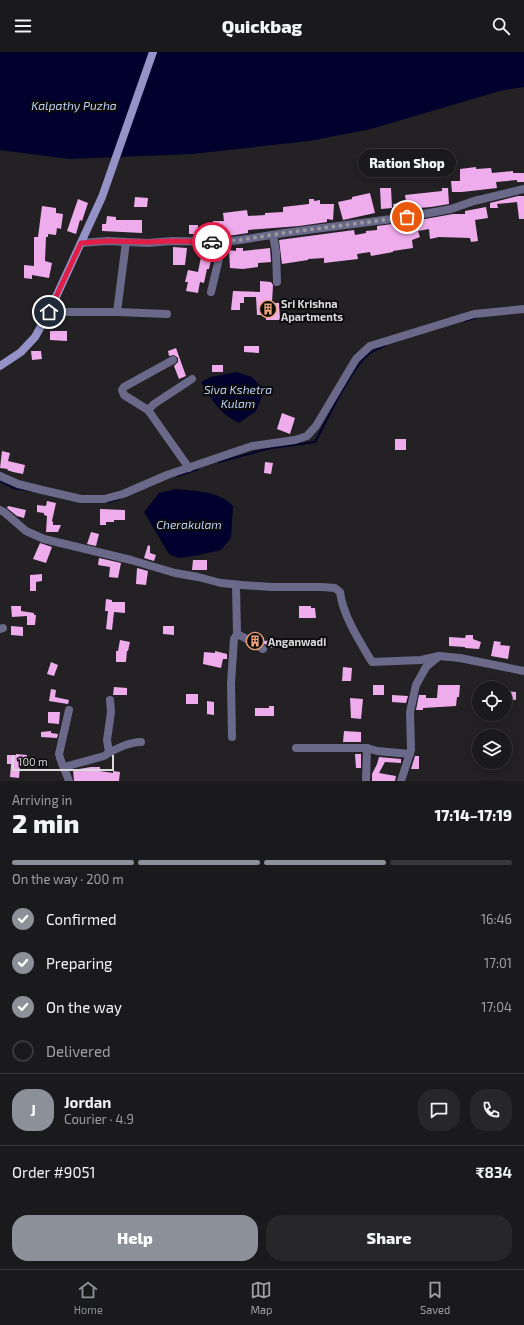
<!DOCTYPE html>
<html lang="en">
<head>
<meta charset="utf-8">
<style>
  body { margin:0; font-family:"Exo 2",sans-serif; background:#272628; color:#f1f3f6; height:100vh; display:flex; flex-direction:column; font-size:15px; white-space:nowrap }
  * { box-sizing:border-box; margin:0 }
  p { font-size:13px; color:#9fa0a3 }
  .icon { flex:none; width:22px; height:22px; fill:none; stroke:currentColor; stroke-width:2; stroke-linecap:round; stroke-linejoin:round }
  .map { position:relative; height:729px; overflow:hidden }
  .drawer { display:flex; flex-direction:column; background:#1a191b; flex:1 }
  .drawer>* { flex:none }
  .buttons { position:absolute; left:472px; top:629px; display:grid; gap:8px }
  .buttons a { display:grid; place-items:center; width:40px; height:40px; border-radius:50%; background:#1a191b; box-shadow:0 2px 10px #0003,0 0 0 1px #38383a; font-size:20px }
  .scale { position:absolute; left:12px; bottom:10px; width:102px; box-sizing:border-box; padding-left:4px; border:2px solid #dbdadc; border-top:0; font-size:11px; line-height:14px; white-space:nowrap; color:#dbdadc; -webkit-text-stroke:3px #0c0b0c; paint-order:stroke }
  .pin { position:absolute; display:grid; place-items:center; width:34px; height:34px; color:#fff; margin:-17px; border:2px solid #fff; border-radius:50%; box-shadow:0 1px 4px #0007 }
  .courier { position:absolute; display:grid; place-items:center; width:40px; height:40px; margin:-20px; border:3px solid #e11d48; border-radius:50%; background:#fff; color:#222; box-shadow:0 1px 5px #0007 }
  .bubble { position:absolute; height:28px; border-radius:14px; background:#1a191b; box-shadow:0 2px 10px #0003,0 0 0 1px #38383a; font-size:13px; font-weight:800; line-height:28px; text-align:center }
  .head em { font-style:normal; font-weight:800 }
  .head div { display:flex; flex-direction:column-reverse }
  .head { display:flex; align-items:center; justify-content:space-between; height:68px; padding:0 12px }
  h1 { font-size:26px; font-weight:800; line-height:30px }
  .bar { display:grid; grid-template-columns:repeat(4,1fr); gap:6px 4px; align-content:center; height:48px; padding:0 12px }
  .bar i { height:5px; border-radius:3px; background:#38383a }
  .bar .current { background:#8c9099 }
  .bar p { grid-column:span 4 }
  .line { display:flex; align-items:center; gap:10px; padding:0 12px; border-top:1px solid #38383a }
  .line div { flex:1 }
  .round { display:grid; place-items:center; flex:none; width:42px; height:42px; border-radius:16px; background:#272628 }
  ol { padding:0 12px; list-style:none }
  li { display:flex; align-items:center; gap:12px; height:44px }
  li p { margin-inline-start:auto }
  li .icon { padding:4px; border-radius:50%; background:#8c9099; color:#fff; stroke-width:4 }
  li:last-child { color:#9fa0a3 }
  li i { width:22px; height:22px; border:2px solid #38383a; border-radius:50% }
  .button { display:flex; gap:8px; margin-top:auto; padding:8px 12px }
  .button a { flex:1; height:46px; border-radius:16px; background:#8c9099; color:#fff; font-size:16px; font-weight:800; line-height:46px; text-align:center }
  .button a+a { background:#272628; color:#f1f3f6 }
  header { display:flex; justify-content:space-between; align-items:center; height:52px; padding:0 12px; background:#1a191b; font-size:18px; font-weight:800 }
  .menu { display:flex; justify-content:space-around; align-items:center; height:56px; border-top:1px solid #38383a; background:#1a191b; font-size:11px; color:#9fa0a3 }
  .menu a { display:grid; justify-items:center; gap:2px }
  .menu .current { color:#8c9099 }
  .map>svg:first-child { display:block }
  .water { fill:#01012e }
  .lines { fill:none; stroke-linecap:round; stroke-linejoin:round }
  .stream { stroke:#01012e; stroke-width:2 }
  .building { fill:#efaced }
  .minor { stroke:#6a698a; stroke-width:8 }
  .secondary { stroke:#9492c7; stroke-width:8 }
  .done { stroke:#9b999c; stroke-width:4; stroke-dasharray:0 7.2 }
  .route { stroke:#e11d48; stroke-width:5 }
  .labels { text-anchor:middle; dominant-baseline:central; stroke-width:4; stroke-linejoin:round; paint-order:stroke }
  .poi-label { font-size:11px; font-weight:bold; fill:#dbdadc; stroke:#0c0b0c; text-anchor:start }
  .water-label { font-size:12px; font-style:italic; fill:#bbcdf4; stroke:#0c0b0c }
</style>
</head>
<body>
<header><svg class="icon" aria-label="menu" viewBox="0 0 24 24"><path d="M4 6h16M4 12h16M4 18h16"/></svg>Quickbag<svg class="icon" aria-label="search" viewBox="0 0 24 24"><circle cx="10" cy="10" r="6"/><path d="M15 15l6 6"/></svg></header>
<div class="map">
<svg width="524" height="729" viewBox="0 0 524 729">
  <rect width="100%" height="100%" fill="#232124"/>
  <g class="water">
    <polygon points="0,0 524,0 524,35 503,38 371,77 309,89 192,102 70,107 0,98"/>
    <path d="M 236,320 L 252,325 L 260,334 L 262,344 L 256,359 L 239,371 C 218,360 213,349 201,330 L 211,325 Z"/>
    <path d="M 176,437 C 194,439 220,439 233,454 L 231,486 L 221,498 L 194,504 L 179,506 L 169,502 L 144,460 L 159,441 Z"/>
  </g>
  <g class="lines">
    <g class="stream">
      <polyline points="465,269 478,265"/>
      <path d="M 219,410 L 271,396 L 315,390 C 329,365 349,318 370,301 C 375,298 381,295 386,293"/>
      <polyline points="177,424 198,417"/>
      <polyline points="0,429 14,436 31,439"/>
      <polyline points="108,450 119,447"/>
    </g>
  </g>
  <g class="building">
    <polygon points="476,115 476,117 491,116 492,121 513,119 513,121 524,121 524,130 517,130 517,128 496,130 497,136 462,140 452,140 451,129 460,129 460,117"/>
    <polygon points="380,136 391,136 392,156 381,157"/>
    <polygon points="442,136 448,136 449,152 431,155 394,158 393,152 406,150 405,143 442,139"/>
    <polygon points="370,141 375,161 343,168 338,150 352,147 352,145"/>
    <polygon points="518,144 524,144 524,167 519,167 517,150 497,152 498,156 490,156 490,151"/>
    <polygon points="135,145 148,146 147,155 134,155"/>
    <polygon points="78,147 88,151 82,169 80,168 76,182 67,179"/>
    <polygon points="309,147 314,147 314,149 320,148 320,152 334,152 333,168 327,167 327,170 299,174 248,178 248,181 228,184 228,179 212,178 213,169 224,169 223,161 247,158 248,164 265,163 265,161 283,160 283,155 309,152"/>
    <polygon points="42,154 56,156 56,161 63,162 61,177 57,176 56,183 48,182 48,185 46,185 45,209 52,211 49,226 32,223 32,227 24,226 24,213 34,214 34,185 38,185"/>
    <polygon points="486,155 488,166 475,168 478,189 471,190 470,186 439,185 430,187 429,177 418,179 420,185 412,188 413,196 393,199 393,200 371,204 370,200 357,202 358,207 324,211 324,206 308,207 308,208 282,212 279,188 354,178 355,183 366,181 366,179 377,178 377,174 408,170 453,162 465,162 465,159"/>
    <polygon points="107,164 116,165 116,168 142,168 142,181 102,179 102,172 106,172"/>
    <rect x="189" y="173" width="9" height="9"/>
    <polygon points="173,195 187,196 185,213 173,213"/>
    <polygon points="203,195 214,196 209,217 207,217 204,231 200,230 198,241 186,239 188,230 185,230 188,218 198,220"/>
    <polygon points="236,196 243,196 243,199 270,196 271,210 258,211 258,215 243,217 230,216 229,198 236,199"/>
    <polygon points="260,229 271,230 273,233 272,251 279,251 280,268 266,268 266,263 257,263 256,245 244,245 244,251 240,251 240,258 231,258 233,239 260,240"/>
    <polygon points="50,279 67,279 67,289 50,288"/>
    <polygon points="244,294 259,294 259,301 244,300"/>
    <polygon points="176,296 186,324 179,327 174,314 178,310 178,306 174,303 169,304 168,299"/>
    <polygon points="31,299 41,299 42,307 32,308"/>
    <rect x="212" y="313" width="11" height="7"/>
    <polygon points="282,361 295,366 290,382 277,377"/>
    <rect x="395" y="387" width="11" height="11"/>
    <polygon points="2,399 10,401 8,409 25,413 23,422 13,420 7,418 8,417 0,416"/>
    <polygon points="265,410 273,411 271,422 264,421"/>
    <polygon points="47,449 56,451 52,469 53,470 53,473 61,473 58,480 46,480 47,464 44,463 44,461 37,460 37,453 46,454"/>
    <polygon points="8,454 26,458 24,466 17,464 7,456"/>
    <polygon points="100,457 125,458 125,468 114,468 114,470 106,470 106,473 100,473"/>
    <polygon points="91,480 99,482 96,494 87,492"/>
    <polygon points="40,491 52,495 46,511 33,507"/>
    <polygon points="148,493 150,494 150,501 156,503 154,509 144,506"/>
    <polygon points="99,506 121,511 118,526 109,525 110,515 98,513"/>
    <polygon points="193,508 207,508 207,518 192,518"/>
    <polygon points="137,516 148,519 146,533 136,532"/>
    <polygon points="42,522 42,529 36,530 36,539 30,539 30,523"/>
    <polygon points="106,547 112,548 112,550 125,550 125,561 114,560 112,578 106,577 108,559 105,559"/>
    <polygon points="11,554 21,554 21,559 34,561 34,563 36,563 35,573 27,573 27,564 12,565"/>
    <polygon points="299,554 311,554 311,556 315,556 316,566 299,566"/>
    <polygon points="11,574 23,575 23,584 11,583"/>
    <polygon points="163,574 174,574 174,583 163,582"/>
    <polygon points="466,583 473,583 473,587 481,590 479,597 465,596 465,595 449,594 449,585 465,586"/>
    <polygon points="120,588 130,590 128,599 127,599 126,610 116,610 116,599 118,599"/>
    <polygon points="282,588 282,595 268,596 266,593 260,589"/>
    <polygon points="494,589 501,590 500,593 510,594 508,607 491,604"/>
    <polygon points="215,599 227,602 227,607 223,607 221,616 203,612 204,600 215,601"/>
    <polygon points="51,610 58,613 54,624 47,622"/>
    <polygon points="343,615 352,616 351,629 342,629"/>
    <rect x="373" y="633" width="11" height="10"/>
    <polygon points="438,633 460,633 459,645 457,645 456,654 423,656 423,658 416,658 419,643 426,643 426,646 437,646"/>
    <polygon points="114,635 127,636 127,643 113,643"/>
    <polygon points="51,637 56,638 55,645 69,648 68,652 49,649"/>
    <polygon points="505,639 516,640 516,648 505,647"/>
    <rect x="186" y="642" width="12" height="10"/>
    <polygon points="392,643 408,644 406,651 392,650"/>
    <polygon points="350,646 363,647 361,667 351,666"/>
    <polygon points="207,649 214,650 214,663 207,662"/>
    <polygon points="269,654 274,654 274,664 255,664 255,656 269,656"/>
    <polygon points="48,660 60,660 59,672 48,671"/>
    <polygon points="51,679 51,681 58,682 57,686 41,685 41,680"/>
    <polygon points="344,679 361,680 361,690 343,690"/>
    <polygon points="16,702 27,703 26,714 20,714 19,726 10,725 11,712 7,712 7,703 16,703"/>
    <polygon points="355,702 361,702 361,716 356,716"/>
    <polygon points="415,704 419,704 419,717 411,717"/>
    <polygon points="379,705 401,707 401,711 385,710 379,721 396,724 395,729 372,729 372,722 377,712"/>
    <polygon points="91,715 100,715 100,719 113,721 113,719 120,720 119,729 74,729 73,718"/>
  </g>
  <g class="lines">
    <g class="minor">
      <polyline points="273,183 276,200 277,230"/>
      <polyline points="81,191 108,189 148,191 172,189 223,190 240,188 284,181 407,165 451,157 474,149 524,137"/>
      <polyline points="211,240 223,190"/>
      <polyline points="49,260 117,260 167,262"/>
      <polyline points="117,260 126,190"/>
      <polyline points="148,358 124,343 122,338 124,335 173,308"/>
      <polyline points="189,416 148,358 154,352 192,327"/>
      <polyline points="0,424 18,432 42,438 81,447 104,447 123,442 167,423 252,394 295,388 307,384 316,374 356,307 370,294 474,262 524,257"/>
      <path d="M 0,458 L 4,460 L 26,479 L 44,487 L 131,508 L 175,521 L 198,525 L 221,531 L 242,533 L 272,535 L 322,535 L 335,536 L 340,540 C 343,564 360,590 372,610 L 421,608 L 439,604 L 460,606 L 524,619"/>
      <polyline points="0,577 3,576"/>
      <polyline points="237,582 245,586 263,597"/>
      <polyline points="232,685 231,631 234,587 237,582 236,533"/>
      <polyline points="296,696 367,696 377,699 410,702"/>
      <polyline points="109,700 107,688 111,660 110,648"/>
      <path d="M 64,715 L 104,704 C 114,697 130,690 141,690"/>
      <path d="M 69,729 C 66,720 61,711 59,702 L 69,658"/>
      <polyline points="366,729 367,696"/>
      <polyline points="401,729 411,698 410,660 416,633 426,615 437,606"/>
    </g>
    <polyline class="secondary" points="0,314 21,300 35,285 49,260 102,145 153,0"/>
  </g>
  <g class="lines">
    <polyline class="done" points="212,190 240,188 284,181 407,165"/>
    <polyline class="route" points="49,260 81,191 108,189 148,190 172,189 212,190"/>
  </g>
  <defs>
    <symbol id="building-ring" viewBox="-11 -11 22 22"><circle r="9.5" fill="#0c0b0c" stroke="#efa377" stroke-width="1.5"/><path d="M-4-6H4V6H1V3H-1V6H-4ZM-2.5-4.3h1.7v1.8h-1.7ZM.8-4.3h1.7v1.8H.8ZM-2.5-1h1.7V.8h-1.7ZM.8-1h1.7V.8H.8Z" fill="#efa377"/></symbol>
  </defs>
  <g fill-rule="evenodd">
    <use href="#building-ring" x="258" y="247" width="20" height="20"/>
    <use href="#building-ring" x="245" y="579" width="20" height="20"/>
  </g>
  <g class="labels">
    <g class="poi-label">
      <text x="281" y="251">Sri Krishna<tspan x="281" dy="13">Apartments</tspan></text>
      <text x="268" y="589">Anganwadi</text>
    </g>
    <g class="water-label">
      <text x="74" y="53">Kalpathy Puzha</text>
      <text x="238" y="337">Siva Kshetra<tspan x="238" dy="14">Kulam</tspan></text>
      <text x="189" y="472">Cherakulam</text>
    </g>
  </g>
</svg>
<div class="buttons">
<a><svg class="icon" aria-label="locate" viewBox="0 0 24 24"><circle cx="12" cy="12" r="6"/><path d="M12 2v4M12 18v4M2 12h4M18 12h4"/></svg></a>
<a><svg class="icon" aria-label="layers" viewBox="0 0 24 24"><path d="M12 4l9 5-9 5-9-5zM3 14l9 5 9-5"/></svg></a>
</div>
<div class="scale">100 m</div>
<div class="pin" style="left:407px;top:165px;background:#ea580c"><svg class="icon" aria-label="bag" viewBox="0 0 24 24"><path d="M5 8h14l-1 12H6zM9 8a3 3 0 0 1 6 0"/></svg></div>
<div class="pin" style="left:49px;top:260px;background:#1f2937"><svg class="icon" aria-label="home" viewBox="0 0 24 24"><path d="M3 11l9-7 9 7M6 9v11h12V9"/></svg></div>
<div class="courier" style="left:212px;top:190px"><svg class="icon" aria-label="car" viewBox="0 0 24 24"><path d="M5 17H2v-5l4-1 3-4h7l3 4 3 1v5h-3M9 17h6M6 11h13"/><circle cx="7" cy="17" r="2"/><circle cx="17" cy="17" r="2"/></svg></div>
<div class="bubble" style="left:358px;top:97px;width:98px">Ration Shop</div>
</div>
<section class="drawer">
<div class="head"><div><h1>2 min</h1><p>Arriving in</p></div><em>17:14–17:19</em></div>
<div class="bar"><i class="current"></i><i class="current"></i><i class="current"></i><i></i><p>On the way · 200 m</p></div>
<ol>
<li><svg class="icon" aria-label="check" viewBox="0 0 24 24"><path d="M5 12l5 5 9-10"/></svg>Confirmed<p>16:46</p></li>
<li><svg class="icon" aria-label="check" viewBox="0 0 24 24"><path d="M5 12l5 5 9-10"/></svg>Preparing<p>17:01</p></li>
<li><svg class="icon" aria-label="check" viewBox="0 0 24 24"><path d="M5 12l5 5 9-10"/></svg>On the way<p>17:04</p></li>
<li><i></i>Delivered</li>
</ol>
<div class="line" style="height:72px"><b class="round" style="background:#8c9099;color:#fff">J</b><div><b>Jordan</b><p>Courier · 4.9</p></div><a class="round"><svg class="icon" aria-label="chat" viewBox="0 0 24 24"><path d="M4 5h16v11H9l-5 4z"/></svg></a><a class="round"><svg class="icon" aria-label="phone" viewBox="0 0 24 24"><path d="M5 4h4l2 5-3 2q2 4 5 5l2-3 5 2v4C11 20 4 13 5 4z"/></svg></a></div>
<div class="line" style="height:52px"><div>Order #9051</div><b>₹834</b></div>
<div class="button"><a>Help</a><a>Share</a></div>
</section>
<nav class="menu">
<a class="current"><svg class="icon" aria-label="home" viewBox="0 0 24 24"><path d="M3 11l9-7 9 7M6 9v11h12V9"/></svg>Home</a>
<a><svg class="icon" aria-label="map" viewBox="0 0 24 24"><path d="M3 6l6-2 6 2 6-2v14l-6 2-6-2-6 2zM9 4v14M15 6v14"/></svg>Map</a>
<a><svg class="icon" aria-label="saved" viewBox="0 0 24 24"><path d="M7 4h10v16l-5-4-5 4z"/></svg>Saved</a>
</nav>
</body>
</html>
